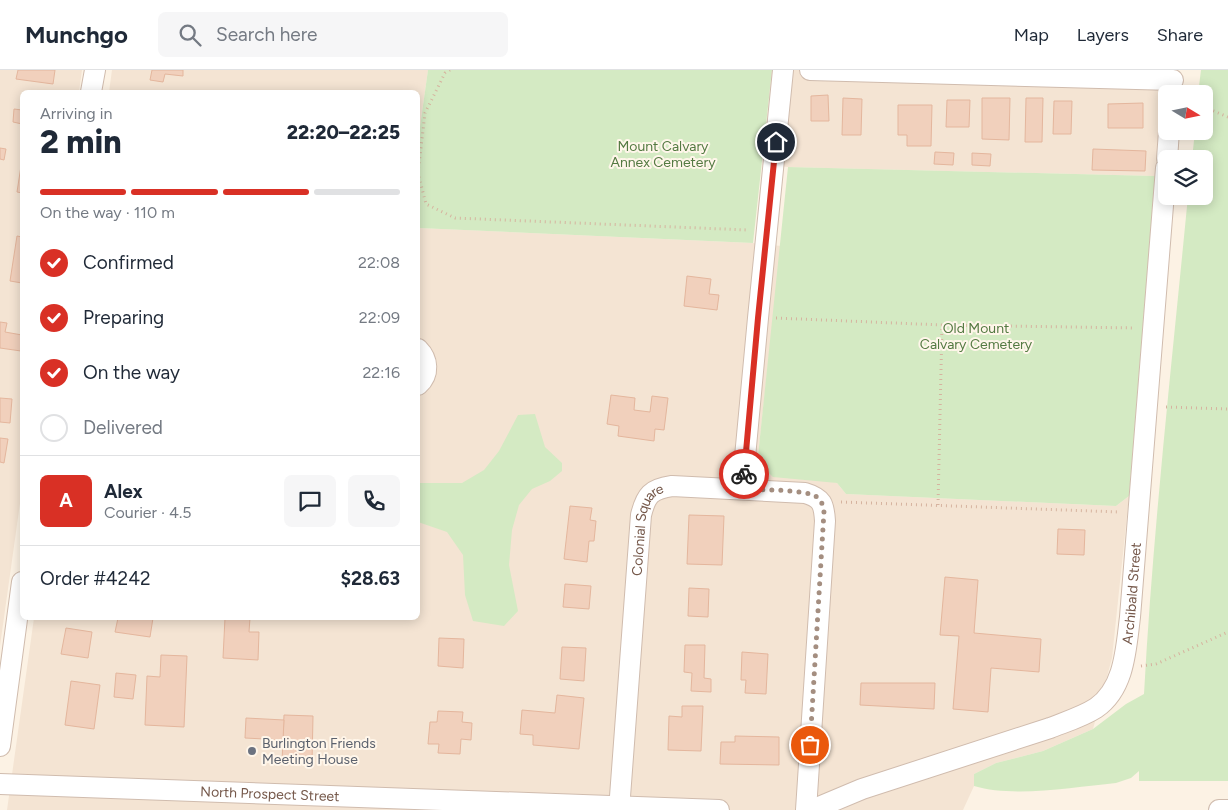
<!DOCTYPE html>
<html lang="en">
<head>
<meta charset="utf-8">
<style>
  body { margin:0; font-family:Figtree,sans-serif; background:#f6f6f7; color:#1f2937; height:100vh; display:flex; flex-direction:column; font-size:19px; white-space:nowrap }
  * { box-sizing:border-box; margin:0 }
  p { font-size:16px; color:#747a83 }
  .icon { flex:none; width:28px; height:28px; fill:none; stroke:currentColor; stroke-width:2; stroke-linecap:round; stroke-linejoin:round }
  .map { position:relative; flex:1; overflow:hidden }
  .details { position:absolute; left:20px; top:20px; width:400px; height:530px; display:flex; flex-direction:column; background:#fff; border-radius:8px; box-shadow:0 2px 12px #0003 }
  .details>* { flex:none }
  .needle { width:32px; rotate:100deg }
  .buttons { position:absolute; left:1158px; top:15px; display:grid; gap:10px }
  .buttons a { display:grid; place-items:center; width:55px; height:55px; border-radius:8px; background:#fff; box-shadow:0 2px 12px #0003; font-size:25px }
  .pin { position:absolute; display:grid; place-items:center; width:42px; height:42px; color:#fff; margin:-21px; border:2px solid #fff; border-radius:50%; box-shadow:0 1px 5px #0007 }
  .courier { position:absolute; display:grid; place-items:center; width:50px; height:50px; margin:-25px; border:4px solid #d93025; border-radius:50%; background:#fff; color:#222; box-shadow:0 1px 6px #0007 }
  .overview em { font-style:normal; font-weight:800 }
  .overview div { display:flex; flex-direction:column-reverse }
  .overview { display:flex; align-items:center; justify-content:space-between; height:85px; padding:0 20px }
  h1 { font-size:32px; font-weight:800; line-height:38px }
  .bar { display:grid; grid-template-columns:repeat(4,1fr); gap:8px 5px; align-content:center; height:60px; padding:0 20px }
  .bar i { height:6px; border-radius:4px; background:#e0e1e3 }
  .bar .current { background:#d93025 }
  .bar p { grid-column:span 4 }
  .line { display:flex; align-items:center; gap:12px; padding:0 20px; border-top:1px solid #e0e1e3 }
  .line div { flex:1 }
  .round { display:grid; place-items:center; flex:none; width:52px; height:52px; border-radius:8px; background:#f6f6f7 }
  ol { padding:0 20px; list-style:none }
  li { display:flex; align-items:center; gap:15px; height:55px }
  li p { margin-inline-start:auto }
  li .icon { padding:5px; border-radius:50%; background:#d93025; color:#fff; stroke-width:4 }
  li:last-child { color:#747a83 }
  li i { width:28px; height:28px; border:2px solid #e0e1e3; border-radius:50% }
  header { display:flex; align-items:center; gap:30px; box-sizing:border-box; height:70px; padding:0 25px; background:#fff; border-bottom:1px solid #e0e1e3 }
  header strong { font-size:24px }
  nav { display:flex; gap:28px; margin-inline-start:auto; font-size:18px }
  .search { width:350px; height:45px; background:#f6f6f7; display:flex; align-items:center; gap:12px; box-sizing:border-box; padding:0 18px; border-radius:8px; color:#747a83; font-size:19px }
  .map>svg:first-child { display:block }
  .residential { fill:#f4e4d3 }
  .green { fill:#d4eac3 }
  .building { fill:#f1d0bc; stroke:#e4b69d }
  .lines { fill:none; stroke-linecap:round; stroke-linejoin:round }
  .minor-casing { stroke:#d0bcae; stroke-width:22 }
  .path { stroke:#d6b39f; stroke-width:3; stroke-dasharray:1 4; stroke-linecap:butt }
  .minor { stroke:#fff; stroke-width:20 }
  .done { stroke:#a48e80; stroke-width:5; stroke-dasharray:0 9 }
  .route { stroke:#d93025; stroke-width:6 }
  .worship-dot { fill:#6b7280; stroke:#fff6ea; stroke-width:2 }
  .labels { text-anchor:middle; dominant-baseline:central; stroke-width:4; stroke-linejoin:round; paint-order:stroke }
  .park-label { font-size:14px; fill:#547a42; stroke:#fff6ea }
  .street-label { font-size:14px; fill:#75584a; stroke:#fff6ea }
  .worship-label { font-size:14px; fill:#5b616d; stroke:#fff6ea; text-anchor:start }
</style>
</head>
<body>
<header>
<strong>Munchgo</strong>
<div class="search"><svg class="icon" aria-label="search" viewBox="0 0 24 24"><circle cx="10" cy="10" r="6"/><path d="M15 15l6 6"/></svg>Search here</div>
<nav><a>Map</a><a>Layers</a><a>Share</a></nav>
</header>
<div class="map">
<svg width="1228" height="740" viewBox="0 0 1228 740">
  <rect width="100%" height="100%" fill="#fcf2e4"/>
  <g class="residential">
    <polygon points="0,0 82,0 79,22 22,22 22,419 0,576"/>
    <polygon points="112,0 428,0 418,71 418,22 109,22"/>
    <polygon points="772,0 1164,0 1155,106 788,97 763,94"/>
    <polygon points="418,158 753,173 781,176 758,386 837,413 846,424 1116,436 1129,426 1112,588 1093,659 1043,681 996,693 974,704 974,716 963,740 7,740 34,548 418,548"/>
  </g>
  <g class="green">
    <polygon points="428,0 772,0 753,173 418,158 418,71"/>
    <path d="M 1201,0 L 1228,0 L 1228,711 L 1139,711 L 1139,701 L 1131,708 L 1116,713 C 1074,717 1014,728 974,716 L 974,704 L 996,693 L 1043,681 L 1093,659 L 1126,634 L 1144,624 C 1153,458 1172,292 1188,126 L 1204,126 L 1204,89 L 1192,89 L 1195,61 L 1204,61 L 1204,24 L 1198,24 Z"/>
    <polygon points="788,97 1155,106 1129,426 1116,436 846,424 837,413 773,407 764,398 758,386"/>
    <polygon points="535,344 545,377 562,393 562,401 550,411 532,419 519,435 512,460 509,495 518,541 504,556 473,551 465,525 463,485 447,462 418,452 418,413 462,413 484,400 499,381 518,345"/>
  </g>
  <g class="building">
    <polygon points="18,0 55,0 53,14 16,9"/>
    <polygon points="152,0 183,0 183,6 165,4 163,12 150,10"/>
    <polygon points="828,25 829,51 811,51 811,26"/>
    <polygon points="843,28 862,29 861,65 842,65"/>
    <polygon points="982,28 1010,28 1009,70 982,69"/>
    <polygon points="1026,28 1043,28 1042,72 1025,72"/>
    <polygon points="947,30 970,30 969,57 946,57"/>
    <polygon points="1054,31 1072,31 1071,64 1053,64"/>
    <polygon points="1143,33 1143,58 1108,58 1108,34"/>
    <polygon points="898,35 932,35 931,76 907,76 907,65 898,65"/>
    <polygon points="14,39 22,40 22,54 13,52"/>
    <polygon points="0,78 6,79 4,90 0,89"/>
    <polygon points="1093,79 1146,81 1145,101 1092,100"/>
    <polygon points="935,82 954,83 953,95 934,94"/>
    <polygon points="972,83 991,84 990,96 972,95"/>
    <polygon points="21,96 22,96 22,123 17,122"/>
    <polygon points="17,166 22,167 22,213 10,211"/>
    <polygon points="687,206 711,209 709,224 719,225 717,240 684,236"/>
    <polygon points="0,252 7,253 5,262 22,265 21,281 0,278"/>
    <polygon points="611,325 635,328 634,340 650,342 652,326 668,328 664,360 655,359 654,371 618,366 619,356 607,354"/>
    <polygon points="0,328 12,329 10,353 0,352"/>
    <polygon points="0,368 8,369 4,393 0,392"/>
    <polygon points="570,436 592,438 590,450 596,451 594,471 589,471 587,492 564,489"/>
    <polygon points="689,445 724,446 722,495 687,494"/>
    <polygon points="1058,459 1085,460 1084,485 1057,484"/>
    <polygon points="945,507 978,510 974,563 1041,569 1039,602 991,598 988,642 953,639 959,566 940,565"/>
    <polygon points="565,514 591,516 589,539 563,537"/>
    <polygon points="689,518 709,519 708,547 688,546"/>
    <polygon points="118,548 153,548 150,567 115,562"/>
    <polygon points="225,548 250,548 249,562 259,562 258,590 223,588"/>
    <polygon points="66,558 92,562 88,588 61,584"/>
    <polygon points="439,568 464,569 463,598 438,596"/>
    <polygon points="685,575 705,575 704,608 711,609 711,622 691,621 692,603 684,602"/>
    <polygon points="562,577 586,578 584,611 560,609"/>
    <polygon points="742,582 768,584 766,624 745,623 746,610 741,610"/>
    <polygon points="161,585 187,586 184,657 145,655 147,606 160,607"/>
    <polygon points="116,603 136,605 133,629 114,627"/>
    <polygon points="71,611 100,615 94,659 65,655"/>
    <polygon points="861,613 935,613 934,639 860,635"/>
    <polygon points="557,625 584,628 579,679 533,675 533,665 520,664 522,640 555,643"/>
    <polygon points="682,636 703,636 701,681 668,680 669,646 682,647"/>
    <polygon points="438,641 463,642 462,652 472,653 471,670 461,669 460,684 438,683 439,674 428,674 430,652 437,652"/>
    <polygon points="284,645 313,646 312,693 282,692"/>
    <polygon points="246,648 284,650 283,670 245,668"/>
    <polygon points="735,666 779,667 779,695 720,694 721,672 735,672"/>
  </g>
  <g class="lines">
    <defs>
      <g id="minor">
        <polyline points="810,0 1173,10"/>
        <polyline points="91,22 95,0"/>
        <polyline points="1167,89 1169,61"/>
        <path d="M 418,279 C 428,289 430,304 418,315"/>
        <polyline points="742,419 758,248 783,0"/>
        <polyline points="0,676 22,512"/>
        <path id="s1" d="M 0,714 L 719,740"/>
        <path id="s2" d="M 619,740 L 641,445 C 646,425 651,419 672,416 L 805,423 C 822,428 824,434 825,451 L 806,740"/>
        <path id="s3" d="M 812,740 L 862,719 L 1050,658 C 1065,652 1082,647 1096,638 C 1125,618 1126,578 1130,547 L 1166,98"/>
        <polyline points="1219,740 1228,740"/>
      </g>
    </defs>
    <use href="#minor" class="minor-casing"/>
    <g class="path">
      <polyline points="450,0 445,3 425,43 418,103 426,134 455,148 748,160"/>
      <polyline points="1204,37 1228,47"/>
      <polyline points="776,248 942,255 1135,258"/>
      <polyline points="1166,337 1228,339"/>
      <polyline points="841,432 1120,442"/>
      <polyline points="938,435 942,255"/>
      <polyline points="1141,596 1156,594 1228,562"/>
    </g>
    <use href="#minor" class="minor"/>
  </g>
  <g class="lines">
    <path class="done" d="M 744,404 L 742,419 C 758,420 806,419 817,427 C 822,431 823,436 824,441 L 810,675"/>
    <polyline class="route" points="744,404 758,248 776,72"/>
  </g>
  <circle class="worship-dot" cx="252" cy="681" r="5"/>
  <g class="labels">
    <g class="park-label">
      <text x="663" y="76">Mount Calvary<tspan x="663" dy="16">Annex Cemetery</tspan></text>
      <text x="976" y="258">Old Mount<tspan x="976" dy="16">Calvary Cemetery</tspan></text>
    </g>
    <g class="street-label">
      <text stroke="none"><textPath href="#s2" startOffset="284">Colonial Square</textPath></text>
      <text stroke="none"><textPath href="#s3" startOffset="426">Archibald Street</textPath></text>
      <text stroke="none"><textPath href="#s1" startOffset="270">North Prospect Street</textPath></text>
    </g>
    <g class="worship-label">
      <text x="262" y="673">Burlington Friends<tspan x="262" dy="16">Meeting House</tspan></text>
    </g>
  </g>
</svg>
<div class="buttons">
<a><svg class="needle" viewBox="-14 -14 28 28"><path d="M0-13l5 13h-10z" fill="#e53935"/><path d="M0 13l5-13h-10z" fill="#747a83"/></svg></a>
<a><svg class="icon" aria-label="layers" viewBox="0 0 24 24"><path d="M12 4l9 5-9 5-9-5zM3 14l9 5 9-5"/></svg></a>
</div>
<div class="pin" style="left:810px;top:675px;background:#ea580c"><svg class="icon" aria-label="bag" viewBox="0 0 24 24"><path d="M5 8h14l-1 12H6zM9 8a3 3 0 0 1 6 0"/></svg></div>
<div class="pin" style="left:776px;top:72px;background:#1f2937"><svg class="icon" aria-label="home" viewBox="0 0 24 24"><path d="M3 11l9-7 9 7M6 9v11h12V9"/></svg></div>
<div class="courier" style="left:744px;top:404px"><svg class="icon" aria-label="bike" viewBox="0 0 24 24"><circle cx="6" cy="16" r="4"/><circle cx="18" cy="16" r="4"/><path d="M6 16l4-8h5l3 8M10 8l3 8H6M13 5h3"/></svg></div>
<section class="details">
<div class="overview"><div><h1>2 min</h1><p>Arriving in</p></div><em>22:20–22:25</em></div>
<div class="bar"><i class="current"></i><i class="current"></i><i class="current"></i><i></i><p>On the way · 110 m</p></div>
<ol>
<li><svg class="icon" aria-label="check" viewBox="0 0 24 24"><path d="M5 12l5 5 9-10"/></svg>Confirmed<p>22:08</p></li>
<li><svg class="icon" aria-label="check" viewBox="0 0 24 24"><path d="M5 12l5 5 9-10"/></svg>Preparing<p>22:09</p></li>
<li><svg class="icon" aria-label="check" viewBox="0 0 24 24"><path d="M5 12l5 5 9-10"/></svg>On the way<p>22:16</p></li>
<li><i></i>Delivered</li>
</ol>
<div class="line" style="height:90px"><b class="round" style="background:#d93025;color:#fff">A</b><div><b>Alex</b><p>Courier · 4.5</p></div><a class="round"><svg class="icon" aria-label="chat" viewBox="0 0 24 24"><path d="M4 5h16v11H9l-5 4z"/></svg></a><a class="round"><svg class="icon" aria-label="phone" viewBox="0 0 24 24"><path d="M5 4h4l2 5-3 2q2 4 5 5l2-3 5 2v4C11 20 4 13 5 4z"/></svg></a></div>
<div class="line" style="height:65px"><div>Order #4242</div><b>$28.63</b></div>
</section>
</div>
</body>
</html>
